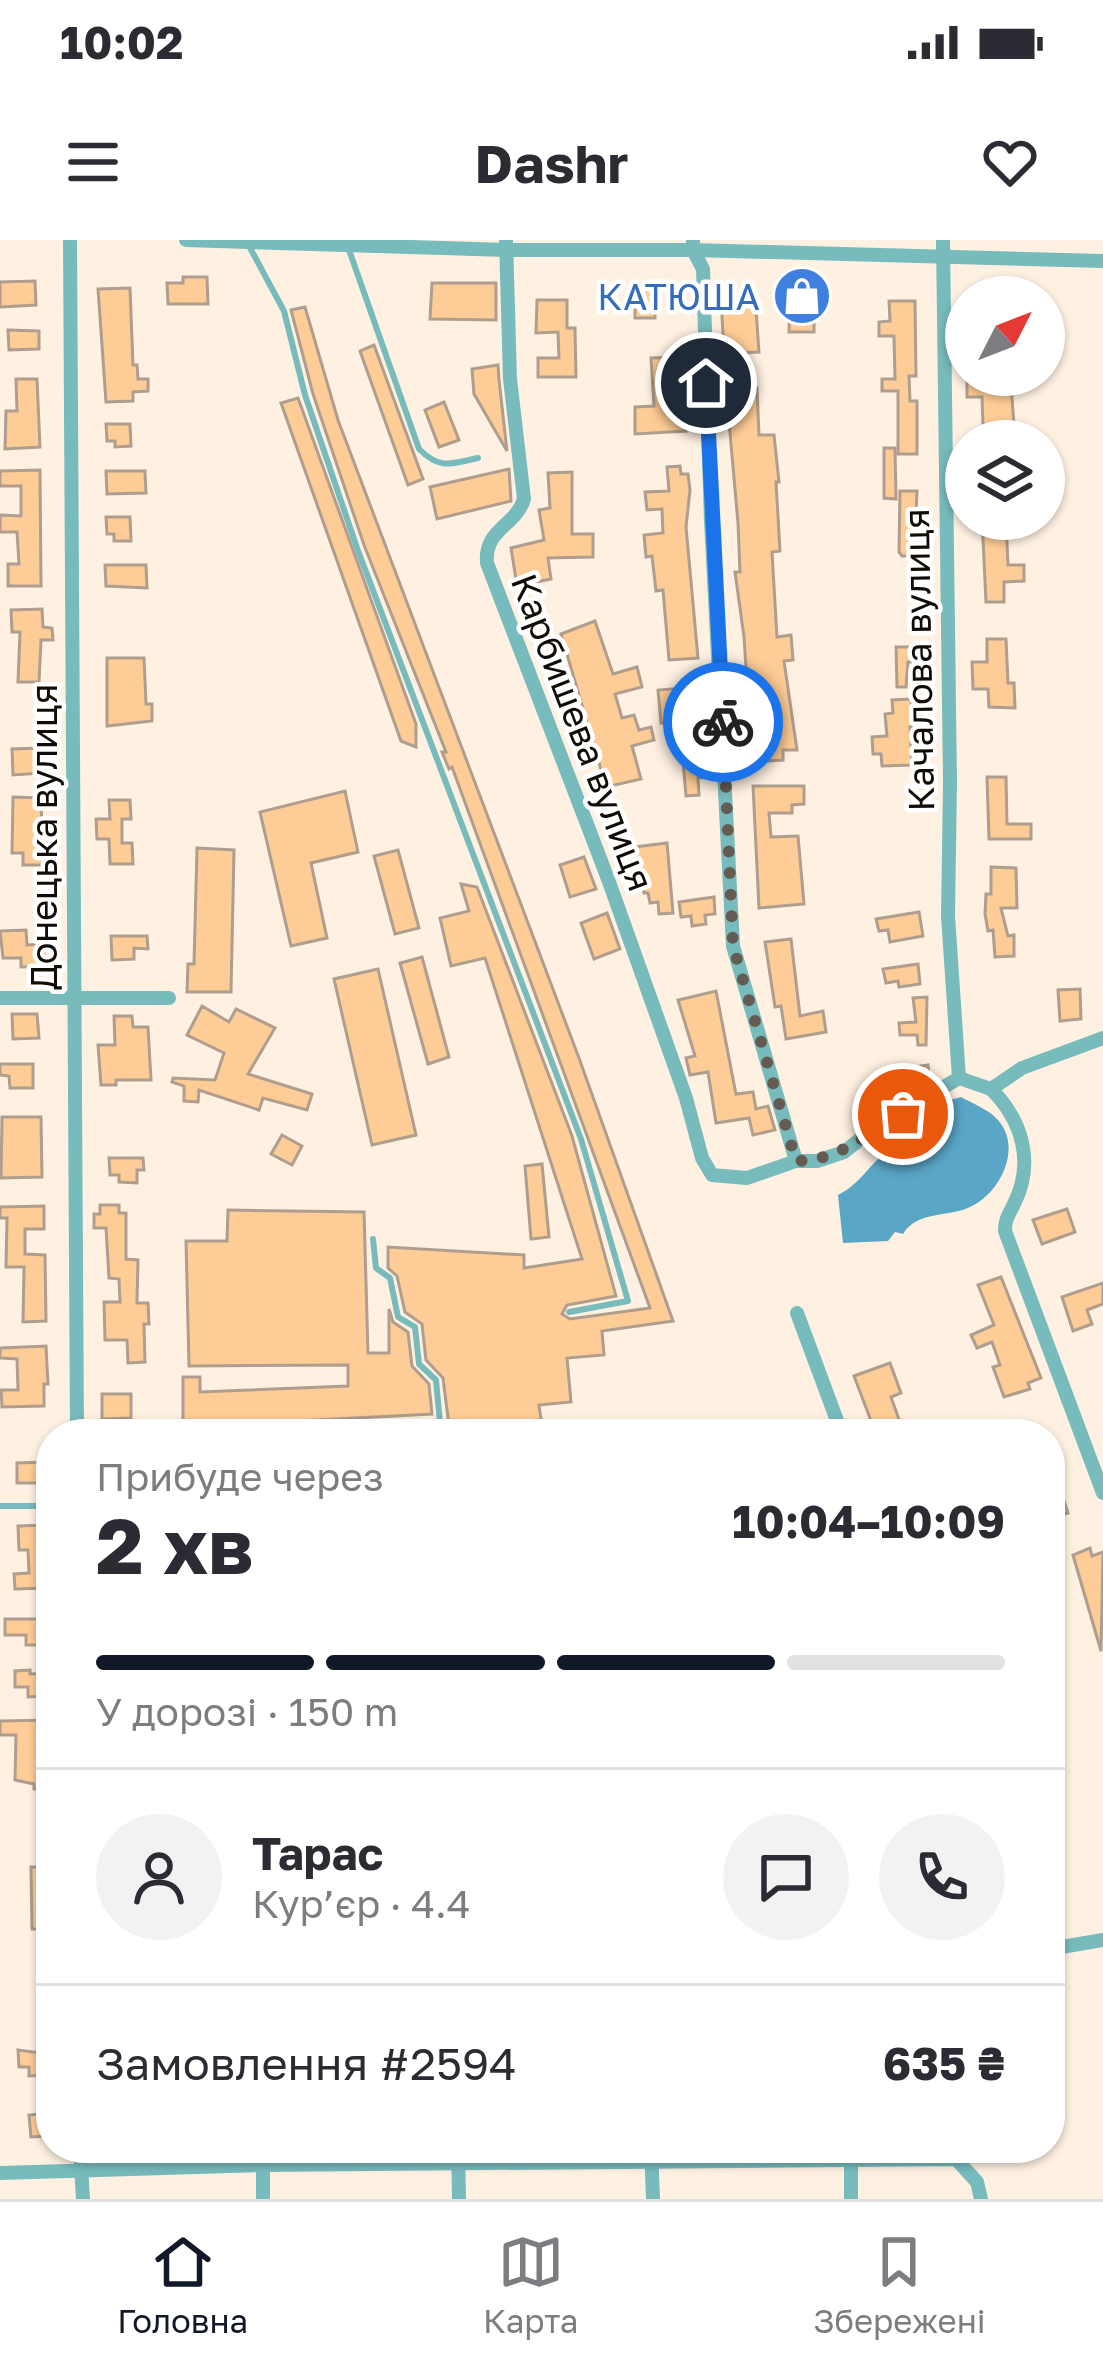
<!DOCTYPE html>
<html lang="uk">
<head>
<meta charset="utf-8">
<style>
  body { margin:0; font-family:"Golos Text",sans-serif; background:#f2f2f3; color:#2b2b33; height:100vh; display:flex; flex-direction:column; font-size:45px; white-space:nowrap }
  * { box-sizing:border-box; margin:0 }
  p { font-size:39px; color:#7c7c81 }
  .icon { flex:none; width:66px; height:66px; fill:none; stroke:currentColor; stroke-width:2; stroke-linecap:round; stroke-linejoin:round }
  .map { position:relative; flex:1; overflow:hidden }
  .details { position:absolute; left:36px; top:1179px; width:1029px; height:744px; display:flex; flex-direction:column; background:#fff; border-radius:48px; box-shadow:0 3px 9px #0004 }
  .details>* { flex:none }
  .needle { width:78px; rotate:48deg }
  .tools { position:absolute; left:945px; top:36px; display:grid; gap:24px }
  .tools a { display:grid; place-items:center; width:120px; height:120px; border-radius:50%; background:#fff; box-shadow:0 3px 9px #0004; font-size:60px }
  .pin { position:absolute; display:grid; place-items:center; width:102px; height:102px; color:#fff; margin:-51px; border:6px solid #fff; border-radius:50%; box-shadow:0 3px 12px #0007 }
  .courier { position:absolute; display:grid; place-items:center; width:120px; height:120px; margin:-60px; border:9px solid #1a73e8; border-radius:50%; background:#fff; color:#222; box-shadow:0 3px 15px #0007 }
  .summary em { font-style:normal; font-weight:700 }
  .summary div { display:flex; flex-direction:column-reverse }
  .summary { display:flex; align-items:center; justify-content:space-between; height:204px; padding:0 60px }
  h1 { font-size:78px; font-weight:700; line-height:90px }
  .bar { display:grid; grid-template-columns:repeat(4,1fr); gap:18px 12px; align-content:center; height:144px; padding:0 60px }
  .bar i { height:15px; border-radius:9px; background:#e1e1e2 }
  .bar .current { background:#111827 }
  .bar p { grid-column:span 4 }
  .line { display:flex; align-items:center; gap:30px; padding:0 60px; border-top:3px solid #e1e1e2 }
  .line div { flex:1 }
  .round { display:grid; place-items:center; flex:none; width:126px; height:126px; border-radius:63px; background:#f2f2f3 }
  .status { display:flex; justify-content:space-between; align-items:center; height:84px; padding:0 60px; background:#fff; direction:ltr }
  .status svg { height:33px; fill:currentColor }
  header { display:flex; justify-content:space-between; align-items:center; height:156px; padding:0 60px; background:#fff; font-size:54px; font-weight:700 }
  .tabs { display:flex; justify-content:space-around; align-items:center; height:168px; border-top:3px solid #e1e1e2; background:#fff; font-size:33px; color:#7c7c81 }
  .tabs a { display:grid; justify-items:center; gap:6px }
  .tabs .current { color:#111827 }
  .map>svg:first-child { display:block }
  .water { fill:#5aa6c7 }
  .building { fill:#fecc96; stroke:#af9e8d; stroke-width:3 }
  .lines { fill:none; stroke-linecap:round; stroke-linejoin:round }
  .lane { stroke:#78bbbd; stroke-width:6 }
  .street { stroke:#78bbbd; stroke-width:14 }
  .done { stroke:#645c53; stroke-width:12; stroke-dasharray:0 21.6 }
  .route { stroke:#1a73e8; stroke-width:15 }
  .labels { text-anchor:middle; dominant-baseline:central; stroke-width:9; stroke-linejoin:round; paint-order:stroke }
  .shop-label { font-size:36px; fill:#366cbe; stroke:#fff; text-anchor:end }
  .street-label { font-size:36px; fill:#110c06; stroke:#fff }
</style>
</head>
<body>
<div class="status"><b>10:02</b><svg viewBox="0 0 49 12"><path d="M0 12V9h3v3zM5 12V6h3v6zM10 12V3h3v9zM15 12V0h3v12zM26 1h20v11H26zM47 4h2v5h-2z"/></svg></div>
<header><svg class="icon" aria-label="menu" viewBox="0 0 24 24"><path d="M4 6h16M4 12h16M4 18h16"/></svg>Dashr<svg class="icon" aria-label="heart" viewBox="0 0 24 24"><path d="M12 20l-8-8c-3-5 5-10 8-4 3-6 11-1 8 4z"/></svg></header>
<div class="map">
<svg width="1103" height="1959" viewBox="0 0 1103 1959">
  <rect width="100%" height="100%" fill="#fff1e2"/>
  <path class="water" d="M 961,857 C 972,863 986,869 995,877 C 1024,904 1002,951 972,966 C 950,978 917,970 903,994 L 895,992 L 888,1001 L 843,1003 L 838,955 C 858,945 866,930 881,916 C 903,896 935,886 950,860 Z"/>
  <g class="building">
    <polygon points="183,37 207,37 208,64 168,64 167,43 183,43"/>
    <polygon points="35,41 36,65 0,67 0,42"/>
    <polygon points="432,43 496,43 496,80 430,79"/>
    <polygon points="130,48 133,125 137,125 138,139 148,139 148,151 133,152 133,161 106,162 98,49"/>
    <rect x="635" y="50" width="20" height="28"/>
    <polygon points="790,54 814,55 814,92 789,92"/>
    <polygon points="755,56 759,112 724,114 721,57"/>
    <polygon points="537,60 567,60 567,88 575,88 576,137 538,137 538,118 559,118 558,92 536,93"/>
    <polygon points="889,61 915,61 916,136 909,136 910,161 917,161 917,214 898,214 898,151 882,151 882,139 895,139 894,96 879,96 879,82 890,81"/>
    <polygon points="305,67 338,180 579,818 673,1081 602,1091 604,1115 567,1118 571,1162 539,1165 543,1194 450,1194 443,1138 426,1120 422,1084 405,1072 397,1036 388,1028 388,1007 524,1015 524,1028 582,1019 485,718 451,726 440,678 469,671 461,644 477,647 572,896 616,1056 567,1065 562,1074 570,1079 650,1068 452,527 449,529 442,512 446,512 364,305 313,154 291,70"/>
    <polygon points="8,90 39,91 39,109 9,110"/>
    <polygon points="374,105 423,239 408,245 360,111"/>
    <polygon points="679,117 686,191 635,194 635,167 654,166 651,118"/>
    <polygon points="498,125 499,140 507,211 474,154 472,129"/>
    <polygon points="16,139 37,139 40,207 5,209 6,171 17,171"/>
    <polygon points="967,142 1011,145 1014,185 1005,185 1005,191 991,191 991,186 983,186 982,157 967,157"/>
    <polygon points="726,148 757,148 759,195 774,195 779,242 776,242 780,311 772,312 777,397 791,395 793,420 784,421 797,510 783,510 783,520 752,522 744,397 735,332 740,332 738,283"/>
    <polygon points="298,158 416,484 416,507 401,501 281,163"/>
    <polygon points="444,162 459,200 439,207 425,170"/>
    <polygon points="106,184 130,184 131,206 115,207 115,201 107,201"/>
    <polygon points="884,208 895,208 896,259 884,258"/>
    <polygon points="680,226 681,234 688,234 690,250 686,287 698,418 669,420 663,350 656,351 652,316 646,317 644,295 663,293 662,269 647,270 645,252 669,251 667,227"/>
    <polygon points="509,229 511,261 437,279 430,247"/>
    <polygon points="40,230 41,346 8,346 8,324 19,324 17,292 0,292 0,275 21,276 21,246 0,246 0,231"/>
    <polygon points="106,231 145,231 146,253 107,254"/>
    <polygon points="572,232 572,294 593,294 593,317 548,318 551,339 517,346 511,308 544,300 539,270 550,268 548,233"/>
    <polygon points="900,251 917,251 915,297 921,297 921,316 902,316 899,312"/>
    <polygon points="106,277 130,277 131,301 114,301 114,294 107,294"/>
    <polygon points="982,279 1006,279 1008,325 1024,325 1024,341 1004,342 1004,362 986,362"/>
    <polygon points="105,325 146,325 147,348 106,346"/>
    <polygon points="42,369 43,387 52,388 53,400 41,400 39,442 18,442 20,392 12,392 11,370"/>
    <polygon points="595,381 613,434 637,427 642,447 615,454 622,478 634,475 639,490 651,487 654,500 632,506 641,539 606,547 561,394"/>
    <polygon points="987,399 1006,399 1008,443 1014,443 1015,468 989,467 988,449 973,449 972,422 987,422"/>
    <polygon points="896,407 918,407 917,422 908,422 906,447 897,447"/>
    <polygon points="107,418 144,418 146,464 152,464 152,481 107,486"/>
    <polygon points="683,448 686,480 661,483 658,450"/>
    <polygon points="911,459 912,469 921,469 921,487 910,487 912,525 882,526 881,514 873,514 872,497 887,496 885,474 893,473 892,460"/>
    <polygon points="709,466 710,480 706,481 708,537 698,538 699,555 686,556 683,522 692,521 688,468"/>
    <polygon points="40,508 41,533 13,535 12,509"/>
    <polygon points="987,537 1006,537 1007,584 1031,584 1031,599 989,599"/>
    <polygon points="753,546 804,546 804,564 792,565 792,573 769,573 771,597 798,596 804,664 759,668"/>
    <polygon points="345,551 358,612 311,623 327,698 291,706 260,572"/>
    <polygon points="13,557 41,558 43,625 23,625 23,613 12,613"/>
    <polygon points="109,560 130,560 131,579 122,579 122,603 132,603 133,624 110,624 109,599 97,599 96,579 110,579"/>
    <polygon points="667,603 673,673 659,674 658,662 650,663 648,653 644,653 639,624 629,625 626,608"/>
    <polygon points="197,608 234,610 231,752 187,752 188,724 194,724"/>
    <polygon points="398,610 419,688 395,694 374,616"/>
    <polygon points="584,617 596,649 570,657 560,625"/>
    <polygon points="991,627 1016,628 1017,668 1001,668 1008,696 1014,695 1014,716 995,717 993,690 988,691 985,674 986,654 991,654"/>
    <polygon points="714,657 715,674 705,675 706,684 692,686 691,676 681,677 679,662"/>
    <polygon points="919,672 923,696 890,702 888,690 879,691 876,679"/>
    <polygon points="607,673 620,709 594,719 581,683"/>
    <polygon points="26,690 27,705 44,704 44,726 21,727 21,718 3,718 0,691"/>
    <polygon points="111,696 147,696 148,709 134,708 134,719 112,720"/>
    <polygon points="791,699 800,776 823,771 826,792 786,799 781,766 775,767 765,702"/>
    <polygon points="422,717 449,817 428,824 400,723"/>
    <polygon points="918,724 920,744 899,747 898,741 886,743 883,729"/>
    <polygon points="378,729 416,895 372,905 334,739"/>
    <polygon points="1080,749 1081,779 1060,781 1058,750"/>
    <polygon points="716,751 736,854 753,852 756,869 768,866 775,890 753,895 749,878 716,883 708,832 690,835 686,818 695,816 678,760"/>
    <polygon points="927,757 926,805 918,805 917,795 900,795 899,783 916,782 913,758"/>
    <polygon points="202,766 229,782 236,769 275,788 248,834 312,854 307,870 263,858 259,870 199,850 198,862 184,861 184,846 172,842 173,838 215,840 224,813 187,795"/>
    <polygon points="12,774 37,774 39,798 13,799"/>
    <polygon points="114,776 132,776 133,787 148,787 151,840 116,840 116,845 101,845 98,805 115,805"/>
    <polygon points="0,824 33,824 33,848 10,848 9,836 0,835"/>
    <polygon points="928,825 930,842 917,850 896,852 894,830"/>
    <polygon points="2,877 41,877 42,937 1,938"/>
    <polygon points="282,895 302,906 292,925 271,914"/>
    <polygon points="109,918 143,918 144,930 137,930 137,943 119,942 119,935 110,935"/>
    <polygon points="542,924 549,997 531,999 525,926"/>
    <polygon points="100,965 119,965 119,973 126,973 126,1019 138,1020 137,1063 148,1063 149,1084 144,1084 145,1122 128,1123 127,1100 105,1100 104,1062 120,1062 119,1039 109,1038 106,988 94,988 94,974 100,974"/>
    <polygon points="44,966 44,989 25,989 25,1014 45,1015 46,1081 23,1082 24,1027 6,1027 7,978 0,978 0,967"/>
    <polygon points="1067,969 1075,992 1042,1004 1033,980"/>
    <polygon points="228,970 364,972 368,1113 389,1113 389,1069 393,1082 408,1092 412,1126 429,1144 432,1174 200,1186 200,1194 183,1194 183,1137 200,1137 200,1152 348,1146 348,1125 189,1126 186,1001 227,1001"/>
    <polygon points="1001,1037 1041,1138 1028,1143 1030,1149 1004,1157 993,1127 1000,1125 992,1102 977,1108 971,1095 994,1085 978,1045"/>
    <polygon points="1103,1043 1103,1064 1087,1070 1092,1084 1073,1091 1062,1057"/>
    <polygon points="46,1106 48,1144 44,1144 44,1166 2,1167 1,1150 18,1150 17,1119 0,1118 0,1108"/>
    <polygon points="890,1123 901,1153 891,1157 902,1188 876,1194 854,1136"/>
    <polygon points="102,1154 131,1154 131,1178 102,1179"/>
    <polygon points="46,1222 46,1243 17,1243 17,1223"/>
    <polygon points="1052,1226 1068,1273 1050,1279 1050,1227"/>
    <polygon points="47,1285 49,1348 15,1349 14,1334 29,1333 28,1310 19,1310 18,1286"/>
    <polygon points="1090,1308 1092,1316 1103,1312 1101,1411 1073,1315"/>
    <polygon points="5,1379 50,1379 51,1405 26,1405 26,1395 5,1395"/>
    <polygon points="30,1430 30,1434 49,1433 49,1456 28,1457 28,1447 15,1447 15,1431"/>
    <polygon points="50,1480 50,1549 34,1549 34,1544 15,1540 16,1495 0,1495 0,1481"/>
    <polygon points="31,1627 50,1627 48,1689 32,1689"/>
    <polygon points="18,1810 49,1814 50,1835 29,1836 29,1827 19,1827"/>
    <polygon points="50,1873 51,1896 31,1897 29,1875"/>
  </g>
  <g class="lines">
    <g class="lane">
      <polyline points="249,6 284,71 305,155 357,308 581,899 628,1061 569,1072"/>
      <path d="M 348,7 L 419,209 C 440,230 451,224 478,218"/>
      <polyline points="373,999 376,1028 390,1038 398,1077 415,1087 419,1124 436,1140 441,1194"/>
      <polyline points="0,1266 51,1266"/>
    </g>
    <g class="street">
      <polyline points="70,0 77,1194"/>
      <polyline points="186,0 506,10 693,10 1103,21"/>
      <path d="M 506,0 L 510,139 L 524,259 C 516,286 484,289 487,323 L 608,639 L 686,858 L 702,918 L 712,935 L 747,938 L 796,921 L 817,921 L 844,912 L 873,889 L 959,838 L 991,849 L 1022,828 L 1103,798"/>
      <polyline points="693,0 693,10 703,29 711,281 733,706 796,921"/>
      <polyline points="943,0 950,542 948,676 959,838"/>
      <polyline points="0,758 169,758"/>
      <path d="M 991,849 C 1022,880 1035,922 1014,964 C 1009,975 1005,978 1005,991 L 1103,1253"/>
      <polyline points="797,1073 842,1194"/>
      <polyline points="1050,1709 1103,1700"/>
      <polyline points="80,1908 83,1959"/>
      <polyline points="458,1908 459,1959"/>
      <polyline points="651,1908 653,1959"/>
      <polyline points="851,1908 851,1959"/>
      <polyline points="263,1925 263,1959"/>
      <polyline points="0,1933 263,1925 956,1919 977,1942 981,1959"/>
    </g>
  </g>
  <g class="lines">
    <path class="done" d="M 723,482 L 733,706 L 796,921 C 842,920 864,894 903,874"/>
    <polyline class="route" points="706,143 723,482"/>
  </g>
  <defs>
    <symbol id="shop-disc" viewBox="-11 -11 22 22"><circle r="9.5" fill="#3f7fe0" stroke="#fff"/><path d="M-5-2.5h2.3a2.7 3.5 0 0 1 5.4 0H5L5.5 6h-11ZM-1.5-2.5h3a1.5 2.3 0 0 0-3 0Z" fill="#fff"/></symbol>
  </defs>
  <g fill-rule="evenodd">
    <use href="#shop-disc" x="769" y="23" width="66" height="66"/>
  </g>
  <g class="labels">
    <g class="shop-label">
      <text x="760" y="56">КАТЮША</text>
    </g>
    <g class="street-label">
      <text transform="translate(918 420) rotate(-91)">Качалова вулиця</text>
      <text transform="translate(583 492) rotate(69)">Карбишева вулиця</text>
      <text transform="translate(43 597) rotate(-90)">Донецька вулиця</text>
    </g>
  </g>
</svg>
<div class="tools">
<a><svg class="needle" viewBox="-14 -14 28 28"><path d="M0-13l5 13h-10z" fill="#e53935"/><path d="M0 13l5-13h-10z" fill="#7c7c81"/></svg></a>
<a><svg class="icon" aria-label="layers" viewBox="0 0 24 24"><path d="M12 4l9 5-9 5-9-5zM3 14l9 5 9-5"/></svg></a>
</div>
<div class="pin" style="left:903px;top:874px;background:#ea580c"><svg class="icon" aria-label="bag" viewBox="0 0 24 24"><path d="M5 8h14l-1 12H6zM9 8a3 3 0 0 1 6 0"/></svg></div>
<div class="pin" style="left:706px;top:143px;background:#1f2937"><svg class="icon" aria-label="home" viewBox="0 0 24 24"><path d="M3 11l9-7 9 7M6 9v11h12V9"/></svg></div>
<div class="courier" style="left:723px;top:482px"><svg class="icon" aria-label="bike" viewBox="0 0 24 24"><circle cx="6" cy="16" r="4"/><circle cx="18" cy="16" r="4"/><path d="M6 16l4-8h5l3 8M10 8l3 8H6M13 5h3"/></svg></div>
<section class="details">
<div class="summary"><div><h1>2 хв</h1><p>Прибуде через</p></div><em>10:04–10:09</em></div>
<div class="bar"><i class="current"></i><i class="current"></i><i class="current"></i><i></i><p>У дорозі · 150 m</p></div>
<div class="line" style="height:216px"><a class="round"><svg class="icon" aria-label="person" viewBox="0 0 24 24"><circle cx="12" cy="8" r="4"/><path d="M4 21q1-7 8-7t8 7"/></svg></a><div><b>Тарас</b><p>Кур’єр · 4.4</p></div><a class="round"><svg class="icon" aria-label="chat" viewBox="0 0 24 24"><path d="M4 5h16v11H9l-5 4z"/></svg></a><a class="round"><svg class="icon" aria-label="phone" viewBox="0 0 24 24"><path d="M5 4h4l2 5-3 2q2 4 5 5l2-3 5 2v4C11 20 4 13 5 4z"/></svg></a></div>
<div class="line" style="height:156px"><div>Замовлення #2594</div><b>635 ₴</b></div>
</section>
</div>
<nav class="tabs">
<a class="current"><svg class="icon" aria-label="home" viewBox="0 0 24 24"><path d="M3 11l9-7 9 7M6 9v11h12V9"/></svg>Головна</a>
<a><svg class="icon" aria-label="map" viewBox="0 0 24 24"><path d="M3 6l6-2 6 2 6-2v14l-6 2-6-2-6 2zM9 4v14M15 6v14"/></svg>Карта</a>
<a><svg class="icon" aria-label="saved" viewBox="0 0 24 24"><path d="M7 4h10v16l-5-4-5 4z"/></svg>Збережені</a>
</nav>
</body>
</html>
